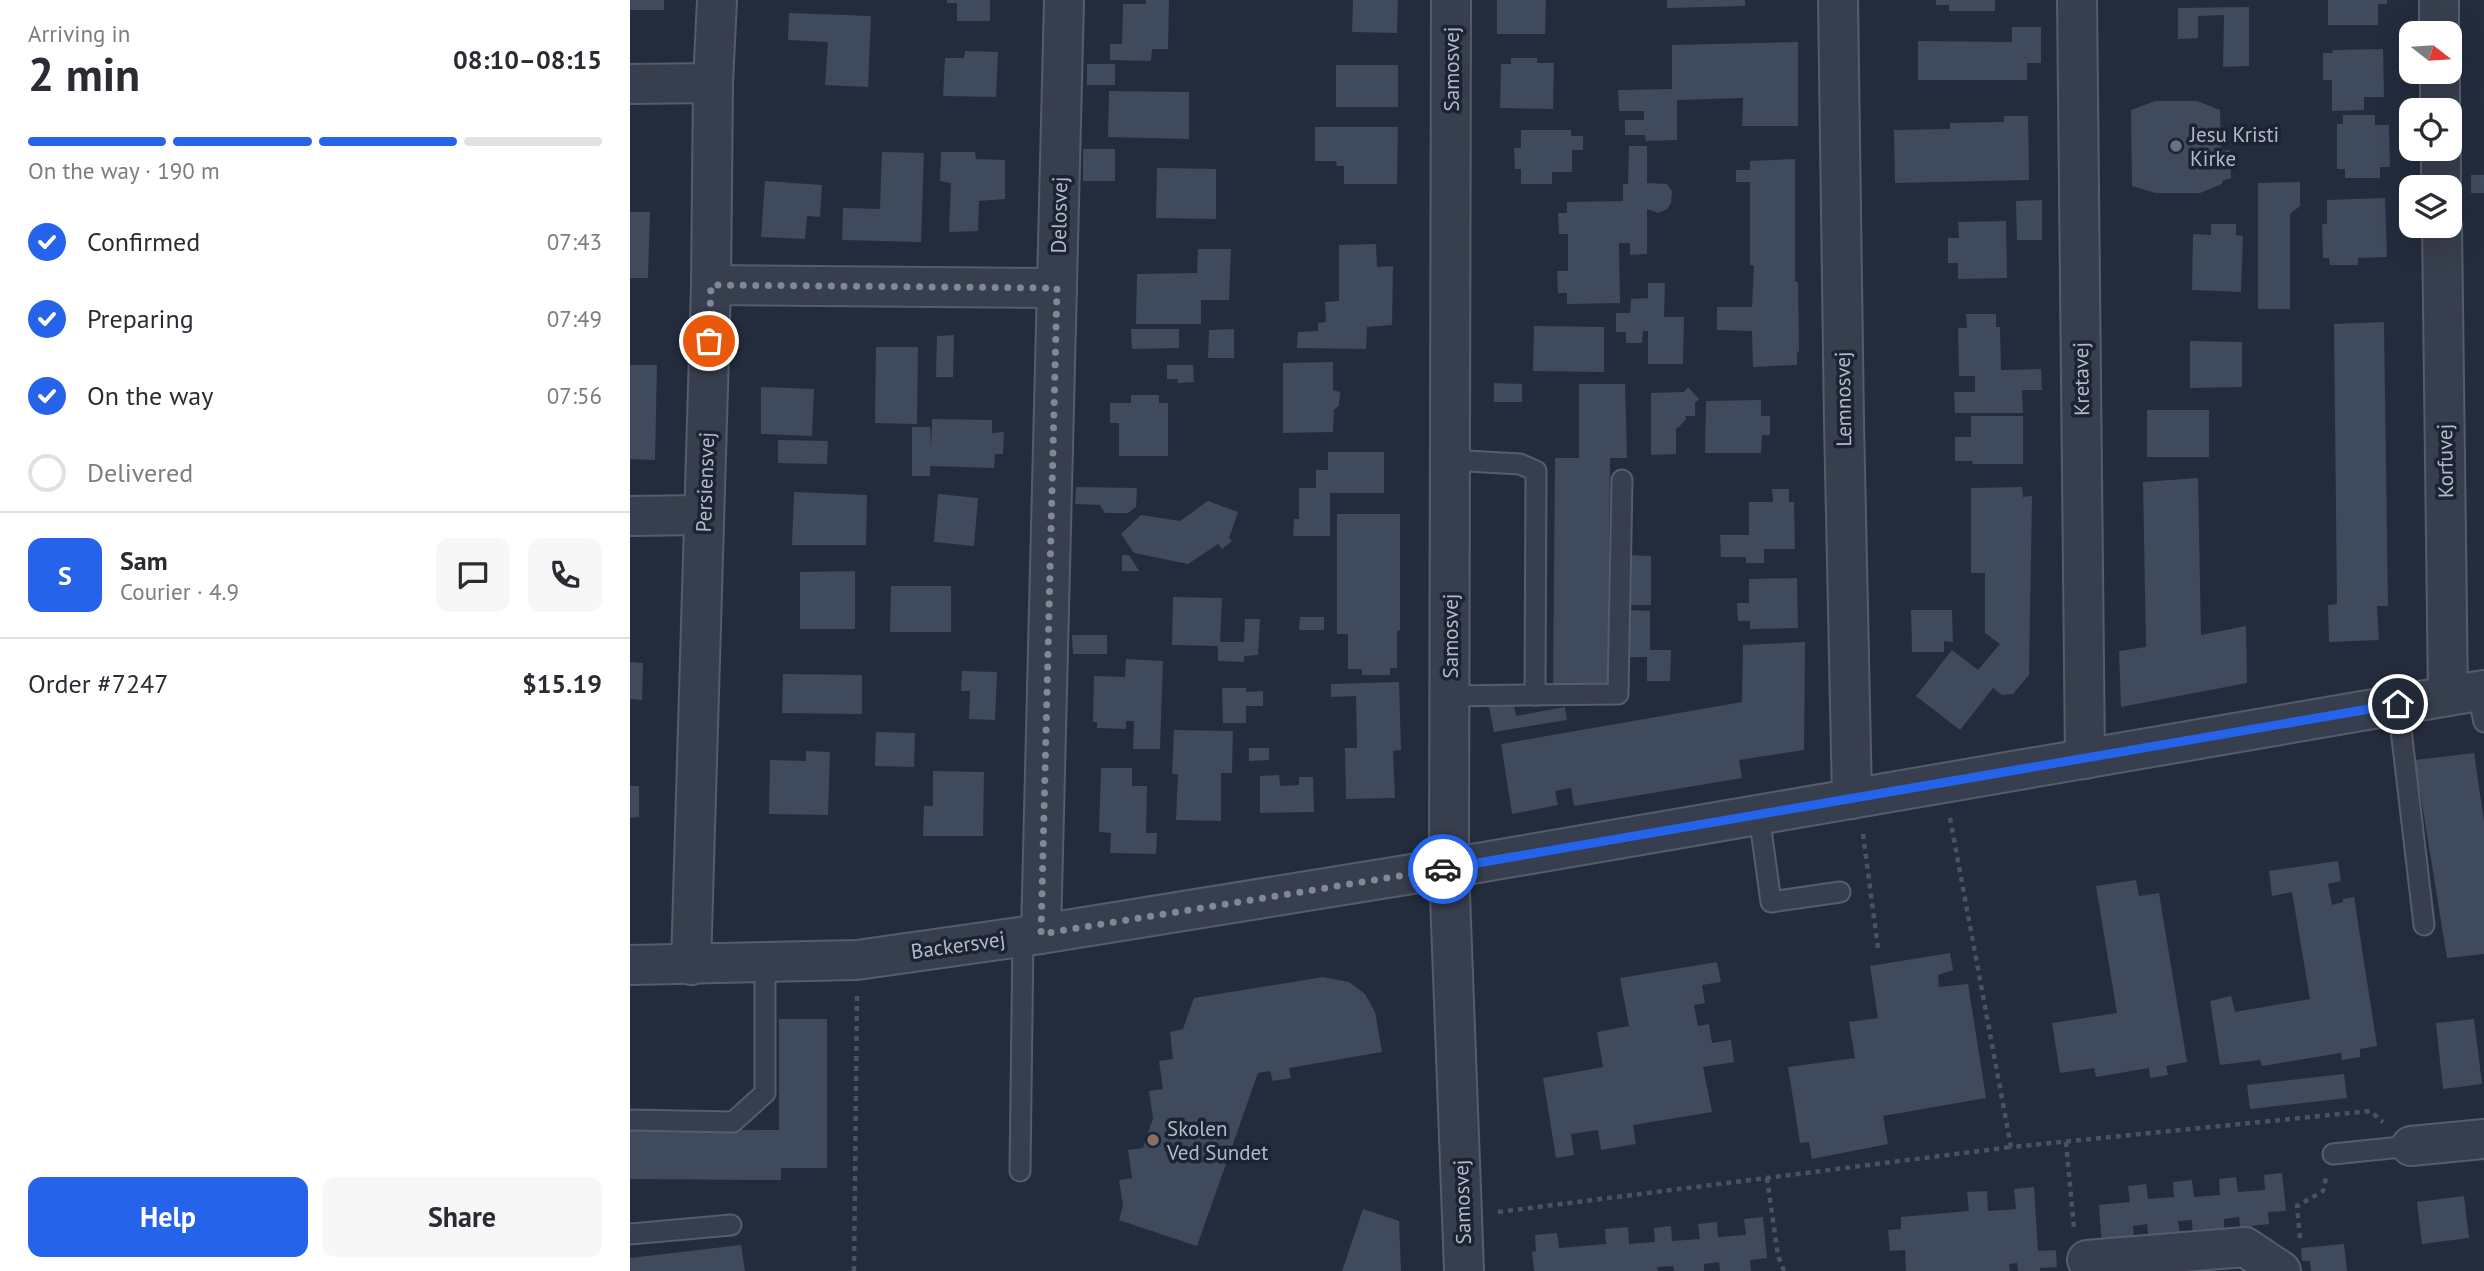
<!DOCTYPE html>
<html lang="en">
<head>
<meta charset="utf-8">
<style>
  body { margin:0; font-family:"PT Sans",sans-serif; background:#f7f7f7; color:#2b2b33; height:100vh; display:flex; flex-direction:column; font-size:26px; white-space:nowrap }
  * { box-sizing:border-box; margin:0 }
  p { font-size:23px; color:#7c7c81 }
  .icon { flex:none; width:38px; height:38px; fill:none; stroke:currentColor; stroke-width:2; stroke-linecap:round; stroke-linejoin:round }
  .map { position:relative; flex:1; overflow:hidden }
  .side { display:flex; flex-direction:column; background:#fff; width:630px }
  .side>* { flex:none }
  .needle { width:46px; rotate:107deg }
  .buttons { position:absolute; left:1769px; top:21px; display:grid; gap:14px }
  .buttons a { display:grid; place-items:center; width:63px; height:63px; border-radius:14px; background:#fff; box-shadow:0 7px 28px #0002; font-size:35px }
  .pin { position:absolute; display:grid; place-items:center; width:60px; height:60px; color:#fff; margin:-30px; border:4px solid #fff; border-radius:50%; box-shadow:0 2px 7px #0007 }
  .courier { position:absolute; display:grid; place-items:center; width:70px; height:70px; margin:-35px; border:5px solid #2563eb; border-radius:50%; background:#fff; color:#222; box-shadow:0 2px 9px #0007 }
  .headline em { font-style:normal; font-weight:800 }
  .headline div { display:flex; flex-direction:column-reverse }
  .headline { display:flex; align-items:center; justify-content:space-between; height:119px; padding:0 28px }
  h1 { font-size:46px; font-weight:800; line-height:52px }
  .bar { display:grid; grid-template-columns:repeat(4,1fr); gap:10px 7px; align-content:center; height:84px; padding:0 28px }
  .bar i { height:9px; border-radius:5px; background:#e1e1e2 }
  .bar .selected { background:#2563eb }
  .bar p { grid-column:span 4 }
  .line { display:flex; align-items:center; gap:18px; padding:0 28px; border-top:2px solid #e1e1e2 }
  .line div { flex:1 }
  .round { display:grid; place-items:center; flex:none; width:74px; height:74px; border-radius:14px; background:#f7f7f7 }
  ol { padding:0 28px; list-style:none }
  li { display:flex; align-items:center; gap:21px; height:77px }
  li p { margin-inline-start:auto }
  li .icon { padding:7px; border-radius:50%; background:#2563eb; color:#fff; stroke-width:4 }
  li:last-child { color:#7c7c81 }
  li i { width:38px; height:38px; border:4px solid #e1e1e2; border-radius:50% }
  .button { display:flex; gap:14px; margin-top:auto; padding:14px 28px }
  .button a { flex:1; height:80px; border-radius:14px; background:#2563eb; color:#fff; font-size:28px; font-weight:800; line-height:80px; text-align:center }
  .button a+a { background:#f7f7f7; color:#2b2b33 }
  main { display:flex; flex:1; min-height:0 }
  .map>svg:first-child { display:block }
  .building { fill:#3f4a5c }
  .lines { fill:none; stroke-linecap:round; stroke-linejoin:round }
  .service-casing { stroke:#555c6b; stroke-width:23 }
  .minor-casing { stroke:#555c6b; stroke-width:42 }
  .tertiary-casing { stroke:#555c6b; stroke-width:42 }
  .path { stroke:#43565b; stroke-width:4.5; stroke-dasharray:5 5; stroke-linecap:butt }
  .service { stroke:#373e4d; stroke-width:19 }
  .minor { stroke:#373e4d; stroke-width:38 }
  .tertiary { stroke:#373e4d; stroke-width:38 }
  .done { stroke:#808897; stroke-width:7; stroke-dasharray:0 12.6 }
  .route { stroke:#2563eb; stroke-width:9 }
  .worship-dot { fill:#6b7280; stroke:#1c2332; stroke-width:2.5 }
  .education-dot { fill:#8d6e63; stroke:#1c2332; stroke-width:2.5 }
  .labels { text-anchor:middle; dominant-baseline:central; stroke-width:7; stroke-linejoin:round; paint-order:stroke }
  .street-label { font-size:21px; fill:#b2b9c8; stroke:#1c2332 }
  .poi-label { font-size:21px; fill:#b2b9c8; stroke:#1c2332; text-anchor:start }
</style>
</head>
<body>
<main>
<section class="side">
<div class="headline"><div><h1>2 min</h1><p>Arriving in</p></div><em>08:10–08:15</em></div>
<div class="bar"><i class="selected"></i><i class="selected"></i><i class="selected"></i><i></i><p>On the way · 190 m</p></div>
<ol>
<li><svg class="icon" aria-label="check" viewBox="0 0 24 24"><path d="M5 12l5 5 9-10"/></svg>Confirmed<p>07:43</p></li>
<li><svg class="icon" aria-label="check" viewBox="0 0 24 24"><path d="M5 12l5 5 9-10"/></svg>Preparing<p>07:49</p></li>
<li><svg class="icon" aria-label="check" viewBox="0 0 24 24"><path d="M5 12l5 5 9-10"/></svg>On the way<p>07:56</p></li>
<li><i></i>Delivered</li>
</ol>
<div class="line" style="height:126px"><b class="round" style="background:#2563eb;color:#fff">S</b><div><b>Sam</b><p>Courier · 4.9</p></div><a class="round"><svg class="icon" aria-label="chat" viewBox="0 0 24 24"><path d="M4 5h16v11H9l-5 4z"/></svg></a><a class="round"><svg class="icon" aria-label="phone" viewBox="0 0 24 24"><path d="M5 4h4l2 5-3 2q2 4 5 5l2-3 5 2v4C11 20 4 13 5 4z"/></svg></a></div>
<div class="line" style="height:91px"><div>Order #7247</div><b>$15.19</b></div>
<div class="button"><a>Help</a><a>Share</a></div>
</section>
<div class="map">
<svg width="1854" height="1271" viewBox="0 0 1854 1271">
  <rect width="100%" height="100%" fill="#232c3d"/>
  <g class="building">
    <rect x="0" y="0" width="34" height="10"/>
    <polygon points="317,0 360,0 360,21 327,21 327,3 317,3"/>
    <polygon points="516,0 539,0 538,49 522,49 521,61 480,60 480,44 492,44 493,4 516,4"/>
    <polygon points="723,0 768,0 767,33 722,32"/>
    <polygon points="867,0 916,0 915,34 867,34"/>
    <polygon points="1037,0 1115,0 1115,6 1037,8"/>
    <polygon points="1306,0 1365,0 1365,11 1319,11 1319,5 1306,5"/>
    <polygon points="1698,0 1757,0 1757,4 1748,4 1748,25 1698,25"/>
    <polygon points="1619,7 1619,66 1593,67 1594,15 1568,16 1568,38 1548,39 1548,8"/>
    <polygon points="159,13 241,16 238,87 195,85 198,42 158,40"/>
    <polygon points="1382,27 1411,27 1411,63 1397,63 1397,80 1288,80 1288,41 1382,42"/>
    <polygon points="1168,42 1168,126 1112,126 1113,98 1047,100 1047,140 1016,141 1015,135 995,135 995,120 1014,120 1014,111 989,111 988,90 1042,89 1042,45"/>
    <polygon points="1753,49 1754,97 1734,97 1734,110 1702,111 1702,80 1693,80 1693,53 1703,53 1702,50"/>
    <polygon points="335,51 368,52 366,97 313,96 315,58 334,58"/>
    <polygon points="881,58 907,58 907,63 924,63 923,109 870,108 871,64 881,64"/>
    <rect x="457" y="64" width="28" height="21"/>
    <rect x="706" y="65" width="62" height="42"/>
    <polygon points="479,91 559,92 559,139 478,137"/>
    <polygon points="1525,101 1567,101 1590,110 1591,151 1600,150 1601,178 1592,181 1592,184 1570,193 1525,193 1502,186 1501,110"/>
    <polygon points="1713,115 1745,115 1745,125 1759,125 1760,167 1750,167 1750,178 1715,178 1715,169 1707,169 1707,124 1713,124"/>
    <polygon points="1374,116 1398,116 1399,180 1265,183 1264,130 1320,129 1320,123 1374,122"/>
    <polygon points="685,127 768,127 767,184 714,184 714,166 707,166 706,161 685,161"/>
    <polygon points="891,130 941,130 941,136 953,136 953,150 942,150 942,172 922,172 922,184 891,184 891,169 885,169 884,148 891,148"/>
    <polygon points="999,146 1017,146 1017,183 1037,184 1042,191 1041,203 1037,209 1028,213 1017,209 1017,254 1000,255 1000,243 989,243 990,303 937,304 937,293 928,293 927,271 938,271 938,234 929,234 928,213 937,213 937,202 993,201 993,184 998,184"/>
    <rect x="453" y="149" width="32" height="32"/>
    <polygon points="252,152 294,153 291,242 212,240 213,208 250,209"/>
    <polygon points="311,152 345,152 346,159 375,160 375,199 349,201 348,231 319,232 321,183 310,181"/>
    <polygon points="1165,159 1165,282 1168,282 1169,352 1167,351 1167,365 1123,367 1122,331 1087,330 1087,307 1122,307 1124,266 1120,265 1120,182 1106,182 1106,170 1120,170 1120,161"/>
    <polygon points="527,168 586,169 586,219 526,218"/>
    <rect x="1841" y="175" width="13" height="18"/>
    <polygon points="135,181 192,185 190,217 177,216 175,239 131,237"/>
    <polygon points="1670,182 1670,206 1660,214 1660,309 1628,309 1628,183"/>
    <polygon points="1755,198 1757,257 1728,258 1728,265 1700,265 1699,258 1693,258 1692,224 1697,224 1697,200"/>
    <polygon points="1412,200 1412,240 1387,240 1386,201"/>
    <polygon points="0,212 20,212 18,278 0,278"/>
    <polygon points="1376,221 1377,278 1328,279 1328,263 1318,263 1318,238 1329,238 1328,222"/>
    <polygon points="1581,224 1606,224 1606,235 1613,236 1611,292 1562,290 1563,234 1581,235"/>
    <polygon points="746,244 747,267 763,266 762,325 737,327 736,349 667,348 668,332 688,331 688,323 696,322 695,302 709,301 709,245"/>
    <polygon points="568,249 601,249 599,300 571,300 571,324 506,324 507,274 567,273"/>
    <polygon points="1018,283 1035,283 1034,317 1054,317 1053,364 1018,364 1018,331 1013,331 1012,343 996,343 996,332 986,332 986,313 1000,313 1001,299 1018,298"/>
    <polygon points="1336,314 1366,314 1366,327 1370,327 1371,370 1411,369 1412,390 1392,390 1393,413 1325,413 1324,392 1345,392 1345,376 1329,376 1328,328 1337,328"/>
    <polygon points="1754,322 1758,606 1747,606 1749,640 1699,642 1698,605 1707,604 1704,324"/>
    <polygon points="904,326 974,327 974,372 903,371"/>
    <polygon points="501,329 549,329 549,348 502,349"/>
    <polygon points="604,329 604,358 578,358 579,330"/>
    <polygon points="324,335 323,377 306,377 307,336"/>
    <polygon points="1560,341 1612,342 1612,387 1560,388"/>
    <polygon points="246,347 288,347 287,424 245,423"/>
    <polygon points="703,362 703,390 710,392 709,405 704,410 703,432 653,433 653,363"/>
    <polygon points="0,365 27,365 25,460 0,459"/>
    <polygon points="537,365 563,365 564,382 547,383 548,379 537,379"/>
    <polygon points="864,383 892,384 892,402 864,402"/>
    <polygon points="949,384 995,384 997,458 980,458 978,687 923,687 925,458 949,458"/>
    <polygon points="131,387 184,389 182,436 131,434"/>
    <polygon points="1058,387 1069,399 1065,403 1065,416 1055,416 1056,419 1049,427 1046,428 1046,454 1021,455 1021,393 1054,392"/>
    <polygon points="501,395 529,395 529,403 538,403 538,456 489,456 489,423 480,423 480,403 501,403"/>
    <polygon points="1131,400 1131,416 1140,416 1140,435 1132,435 1131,453 1075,453 1076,401"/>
    <rect x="1517" y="410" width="62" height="47"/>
    <polygon points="1341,416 1393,416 1393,464 1342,464 1343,461 1325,461 1325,437 1341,437"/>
    <polygon points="302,419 362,420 362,433 374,432 373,454 365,454 364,468 300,466 300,476 282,476 282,427 300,427 301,448"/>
    <polygon points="148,440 198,441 197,464 148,463"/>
    <polygon points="698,452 754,452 754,493 700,493 700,536 663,536 664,519 669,519 669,488 686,488 686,470 698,470"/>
    <polygon points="1568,478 1571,635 1616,626 1617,683 1491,707 1489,651 1516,647 1513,482"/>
    <polygon points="446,487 507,488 506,507 498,513 475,513 470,505 445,504"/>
    <polygon points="1392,487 1393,497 1402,496 1399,675 1383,694 1372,695 1363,688 1330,730 1286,696 1322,650 1348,670 1370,644 1355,633 1355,573 1341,573 1341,488"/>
    <polygon points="1142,489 1159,489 1159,502 1164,502 1165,549 1134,549 1134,563 1116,563 1116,557 1091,557 1090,535 1119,535 1119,502 1143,502"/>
    <polygon points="164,492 237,495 236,545 162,545"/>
    <polygon points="308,494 348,498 344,546 304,542"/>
    <polygon points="578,501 608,512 599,538 602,541 592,549 588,544 558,564 504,553 491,534 511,515 550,521"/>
    <polygon points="707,514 770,514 770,630 767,631 767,668 760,668 760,675 732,675 732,669 718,669 718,634 707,634"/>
    <polygon points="492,555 499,555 509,571 492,571"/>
    <polygon points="998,555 1021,556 1021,605 998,605"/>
    <polygon points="225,571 225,629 170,629 170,572"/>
    <polygon points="1167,578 1168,628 1120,629 1120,621 1108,621 1107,603 1119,603 1119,579"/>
    <polygon points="261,586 321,586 321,632 260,632"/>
    <polygon points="543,597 592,598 590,642 614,642 615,619 630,619 628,655 614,656 614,662 588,661 588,646 542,645"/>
    <polygon points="998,610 1020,611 1020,650 1041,650 1040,681 1017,681 1017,657 997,657"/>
    <polygon points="1281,610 1322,610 1323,642 1314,641 1314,652 1282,652"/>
    <polygon points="670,617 694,617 694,630 669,630"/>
    <polygon points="442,635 477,635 477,654 443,654"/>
    <polygon points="1175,642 1174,750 1109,760 1112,778 944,806 941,788 925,791 928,805 882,814 871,744 1112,702 1113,645"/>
    <polygon points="496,659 533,661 530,749 503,749 504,721 496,721 496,729 467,728 467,722 463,722 464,676 495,677"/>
    <polygon points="0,662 13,663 12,700 0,699"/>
    <polygon points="332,671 367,672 365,720 339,719 340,691 331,691"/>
    <polygon points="153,674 232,675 232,714 152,713"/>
    <polygon points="769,682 771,750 763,751 765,798 716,799 715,748 727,748 726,696 701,697 701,684"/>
    <polygon points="592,688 616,688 616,692 633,691 633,706 616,706 616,723 593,723"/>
    <polygon points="883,701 886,716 935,707 937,720 864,732 859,707"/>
    <polygon points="544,730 603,731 602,773 591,773 591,821 546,820 548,774 542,774"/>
    <polygon points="246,732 285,733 284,767 245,766"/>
    <polygon points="619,748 639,748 639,760 619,761"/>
    <polygon points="176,751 200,752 198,815 139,814 140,760 176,761"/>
    <polygon points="1844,753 1854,821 1854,954 1817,958 1785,760"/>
    <polygon points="471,768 502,768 502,786 517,786 516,833 527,833 526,854 480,853 481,833 469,832"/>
    <polygon points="303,771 354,772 353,836 293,836 294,806 303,806"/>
    <polygon points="649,775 650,786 669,785 669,777 683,777 684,812 630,813 630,776"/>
    <polygon points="0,786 9,786 9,817 0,818"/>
    <polygon points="1708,861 1711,881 1698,884 1702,905 1713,902 1713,899 1724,897 1747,1046 1730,1049 1730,1057 1712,1060 1711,1053 1632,1066 1630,1060 1590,1065 1580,1001 1601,996 1605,1012 1680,999 1662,892 1642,896 1639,871"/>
    <polygon points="1506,880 1509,896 1529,893 1557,1062 1536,1066 1538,1075 1520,1078 1519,1068 1466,1077 1464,1068 1430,1073 1422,1023 1487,1013 1466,886"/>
    <polygon points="1320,953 1323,970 1308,975 1309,987 1338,984 1356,1098 1253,1116 1258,1144 1182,1159 1179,1142 1170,1143 1158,1067 1225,1058 1219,1022 1248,1018 1240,966"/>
    <polygon points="1087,962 1091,982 1072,985 1075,1003 1064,1005 1068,1026 1079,1024 1082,1043 1101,1040 1104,1062 1073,1067 1082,1112 1003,1125 1006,1144 971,1150 968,1130 941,1134 944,1155 926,1158 913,1078 973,1067 967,1032 999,1026 990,978"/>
    <polygon points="693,977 719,982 735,994 745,1012 752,1052 659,1068 661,1078 643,1081 640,1071 628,1073 567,1246 489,1220 493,1205 489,1180 502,1178 498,1150 513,1148 523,1118 519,1091 533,1089 529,1061 543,1059 540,1032 553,1029 564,998"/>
    <polygon points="149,1019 197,1019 197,1168 151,1168 151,1180 0,1179 0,1129 149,1130"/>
    <polygon points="1844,1019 1852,1084 1813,1089 1806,1023"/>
    <polygon points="1714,1074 1717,1098 1620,1109 1617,1085"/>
    <polygon points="1652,1173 1656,1211 1638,1212 1639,1224 1622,1226 1623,1233 1611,1235 1609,1217 1594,1219 1594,1229 1578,1231 1578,1238 1563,1239 1562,1220 1548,1221 1550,1235 1519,1244 1517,1224 1503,1226 1504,1238 1472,1248 1469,1205 1500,1202 1498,1186 1516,1184 1518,1199 1544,1197 1543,1182 1562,1180 1564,1197 1590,1195 1589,1179 1606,1177 1608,1192 1635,1190 1634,1175"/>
    <polygon points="1404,1187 1408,1251 1426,1250 1427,1267 1410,1268 1410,1271 1388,1271 1387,1263 1379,1264 1380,1271 1276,1271 1275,1250 1260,1251 1258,1230 1271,1229 1271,1217 1339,1211 1337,1192 1357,1191 1358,1211 1386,1209 1384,1189"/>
    <polygon points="1834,1196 1839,1238 1792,1244 1787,1202"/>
    <polygon points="733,1209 769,1221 771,1271 712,1271"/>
    <polygon points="1133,1217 1137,1258 1120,1260 1121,1271 1090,1271 1089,1262 1074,1264 1074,1271 1044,1271 1043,1266 1027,1267 1028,1271 904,1271 902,1252 906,1251 905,1235 927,1233 929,1248 976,1244 975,1229 998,1227 999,1244 1025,1242 1024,1228 1041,1226 1042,1241 1070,1239 1068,1224 1087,1222 1088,1237 1116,1235 1114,1219"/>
    <polygon points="1714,1244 1717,1271 1681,1271 1680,1261 1672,1261 1671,1248"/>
    <polygon points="111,1245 115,1271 0,1271 0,1258"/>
  </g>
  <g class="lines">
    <defs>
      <g id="service">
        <polyline points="820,460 890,464 906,471 905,695"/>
        <polyline points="1847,691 1854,722"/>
        <polyline points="819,696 988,694 992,480"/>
        <polyline points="1768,704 1794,925"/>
        <polyline points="1129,815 1141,902 1210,892"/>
        <polyline points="0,1120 103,1122 135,1093 135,963"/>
        <polyline points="1703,1154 1781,1146"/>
        <polyline points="390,1171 393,936"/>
        <polyline points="0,1234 101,1225"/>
      </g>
      <g id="minor">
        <polyline points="821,0 819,868 834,1271"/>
        <polyline points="1208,0 1214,422 1222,799"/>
        <polyline points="1447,0 1455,759"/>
        <polyline points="1809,0 1809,33"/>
        <polyline points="1810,72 1810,110"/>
        <polyline points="0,84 83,83"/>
        <polyline points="1811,149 1811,187"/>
        <polyline points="1812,226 1818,696"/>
        <polyline points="81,285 427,288"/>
        <polyline points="0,516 74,515"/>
        <polyline points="411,934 434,0"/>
        <polyline points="61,965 81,285 83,83 87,0"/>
        <polyline points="1781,1146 1854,1139"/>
        <polyline points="1457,1260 1615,1247 1651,1271"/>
      </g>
      <polyline id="tertiary" points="0,965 227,960 411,934 819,868 1854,690"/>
    </defs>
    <use href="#service" class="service-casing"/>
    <use href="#minor" class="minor-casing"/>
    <use href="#tertiary" class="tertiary-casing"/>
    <g class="path">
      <polyline points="1320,818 1381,1147 1740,1111 1753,1122"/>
      <polyline points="1233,834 1248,948"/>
      <polyline points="1436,1142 1444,1228"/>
      <polyline points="1137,1178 1148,1256 1154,1271"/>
      <polyline points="868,1212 1381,1147"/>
      <polyline points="1670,1238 1667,1206 1693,1191 1696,1178"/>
      <polyline points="224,1271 227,995"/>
    </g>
    <use href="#service" class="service"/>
    <use href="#minor" class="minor"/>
    <use href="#tertiary" class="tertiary"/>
  </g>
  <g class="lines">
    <polyline class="done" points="79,341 81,285 427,288 411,934 813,869"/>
    <polyline class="route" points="813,869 1768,704"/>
  </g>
  <circle class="worship-dot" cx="1546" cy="146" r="7"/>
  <circle class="education-dot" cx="523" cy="1140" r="7"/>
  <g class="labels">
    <g class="street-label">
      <text transform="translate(821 69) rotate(-90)">Samosvej</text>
      <text transform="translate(429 215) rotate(-89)">Delosvej</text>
      <text transform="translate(1451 379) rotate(-91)">Kretavej</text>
      <text transform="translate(1213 399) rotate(-91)">Lemnosvej</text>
      <text transform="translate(1815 461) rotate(-91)">Korfuvej</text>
      <text transform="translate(75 482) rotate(-88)">Persiensvej</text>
      <text transform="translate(820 636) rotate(-90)">Samosvej</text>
      <text transform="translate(328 945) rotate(-8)">Backersvej</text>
      <text transform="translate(832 1202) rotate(-92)">Samosvej</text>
    </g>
    <g class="poi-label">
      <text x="1560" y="134">Jesu Kristi<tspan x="1560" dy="24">Kirke</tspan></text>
      <text x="537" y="1128">Skolen<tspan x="537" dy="24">Ved Sundet</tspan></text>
    </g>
  </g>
</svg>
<div class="buttons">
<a><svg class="needle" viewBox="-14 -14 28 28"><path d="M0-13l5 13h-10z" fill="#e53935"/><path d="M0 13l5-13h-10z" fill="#7c7c81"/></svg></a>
<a><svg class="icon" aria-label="locate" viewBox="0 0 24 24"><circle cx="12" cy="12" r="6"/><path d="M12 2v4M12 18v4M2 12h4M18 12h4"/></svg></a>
<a><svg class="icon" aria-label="layers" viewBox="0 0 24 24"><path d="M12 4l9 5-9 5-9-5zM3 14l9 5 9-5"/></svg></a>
</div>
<div class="pin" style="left:79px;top:341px;background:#ea580c"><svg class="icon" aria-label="bag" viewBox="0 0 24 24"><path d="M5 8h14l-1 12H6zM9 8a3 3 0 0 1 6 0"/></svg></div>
<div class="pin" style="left:1768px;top:704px;background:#1f2937"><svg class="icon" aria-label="home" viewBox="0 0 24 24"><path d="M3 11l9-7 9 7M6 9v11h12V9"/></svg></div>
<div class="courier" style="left:813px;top:869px"><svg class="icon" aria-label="car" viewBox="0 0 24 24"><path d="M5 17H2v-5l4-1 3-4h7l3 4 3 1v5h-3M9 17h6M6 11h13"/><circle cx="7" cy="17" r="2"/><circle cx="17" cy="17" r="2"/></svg></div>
</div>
</main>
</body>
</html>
